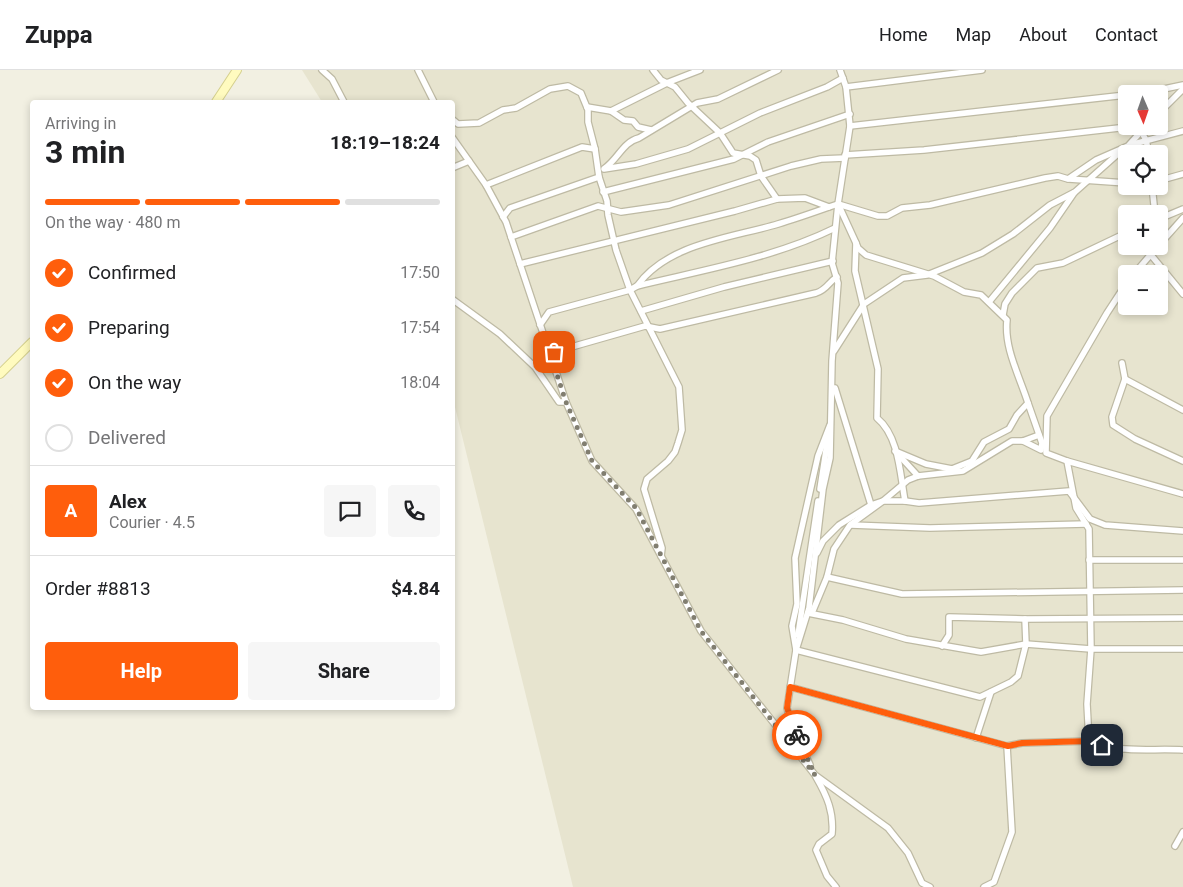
<!DOCTYPE html>
<html lang="en">
<head>
<meta charset="utf-8">
<style>
  body { margin:0; font-family:Roboto,sans-serif; background:#f6f6f6; color:#202124; height:100vh; display:flex; flex-direction:column; font-size:19px; white-space:nowrap }
  * { box-sizing:border-box; margin:0 }
  p { font-size:16px; color:#757577 }
  .icon { flex:none; width:28px; height:28px; fill:none; stroke:currentColor; stroke-width:2; stroke-linecap:round; stroke-linejoin:round }
  .map { position:relative; flex:1; overflow:hidden }
  .sheet { position:absolute; left:30px; top:30px; width:425px; height:610px; display:flex; flex-direction:column; background:#fff; border-radius:5px; box-shadow:0 2px 8px #0003 }
  .sheet>* { flex:none }
  .needle { width:32px; rotate:178deg }
  .tools { position:absolute; left:1118px; top:15px; display:grid; gap:10px }
  .tools a { display:grid; place-items:center; width:50px; height:50px; border-radius:5px; background:#fff; box-shadow:0 2px 8px #0003; font-size:25px }
  .pin { position:absolute; display:grid; place-items:center; width:42px; height:42px; color:#fff; margin:-21px; border-radius:10px; box-shadow:0 2px 8px #0006 }
  .courier { position:absolute; display:grid; place-items:center; width:50px; height:50px; margin:-25px; border:4px solid #ff5e0c; border-radius:50%; background:#fff; color:#222; box-shadow:0 1px 6px #0007 }
  .summary em { font-style:normal; font-weight:700 }
  .summary div { display:flex; flex-direction:column-reverse }
  .summary { display:flex; align-items:center; justify-content:space-between; height:85px; padding:0 15px }
  h1 { font-size:32px; font-weight:700; line-height:38px }
  .bar { display:grid; grid-template-columns:repeat(4,1fr); gap:8px 5px; align-content:center; height:60px; padding:0 15px }
  .bar i { height:6px; border-radius:4px; background:#e0e0e0 }
  .bar .active { background:#ff5e0c }
  .bar p { grid-column:span 4 }
  .line { display:flex; align-items:center; gap:12px; padding:0 15px; border-top:1px solid #e0e0e0 }
  .line div { flex:1 }
  .round { display:grid; place-items:center; flex:none; width:52px; height:52px; border-radius:5px; background:#f6f6f6 }
  ol { padding:0 15px; list-style:none }
  li { display:flex; align-items:center; gap:15px; height:55px }
  li p { margin-inline-start:auto }
  li .icon { padding:5px; border-radius:50%; background:#ff5e0c; color:#fff; stroke-width:4 }
  li:last-child { color:#757577 }
  li i { width:28px; height:28px; border:2px solid #e0e0e0; border-radius:50% }
  .cta { display:flex; gap:10px; margin-top:auto; padding:10px 15px }
  .cta a { flex:1; height:58px; border-radius:5px; background:#ff5e0c; color:#fff; font-size:20px; font-weight:700; line-height:58px; text-align:center }
  .cta a+a { background:#f6f6f6; color:#202124 }
  header { display:flex; align-items:center; gap:30px; box-sizing:border-box; height:70px; padding:0 25px; background:#fff; border-bottom:1px solid #e0e0e0 }
  header strong { font-size:24px }
  nav { display:flex; gap:28px; margin-inline-start:auto; font-size:18px }
  .map>svg:first-child { display:block }
  .residential { fill:#e7e4cf; fill-rule:evenodd }
  .lines { fill:none; stroke-linecap:round; stroke-linejoin:round }
  .street-casing { stroke:#bebaa4; stroke-width:8 }
  .secondary-casing { stroke:#d5d08e; stroke-width:10 }
  .street { stroke:#fff; stroke-width:5.5 }
  .secondary { stroke:#fffbbf; stroke-width:8 }
  .done { stroke:#817e70; stroke-width:5; stroke-dasharray:0 9 }
  .route { stroke:#ff5e0c; stroke-width:6 }
</style>
</head>
<body>
<header>
<strong>Zuppa</strong>
<nav><a>Home</a><a>Map</a><a>About</a><a>Contact</a></nav>
</header>
<div class="map">
<svg width="1183" height="817" viewBox="0 0 1183 817">
  <rect width="100%" height="100%" fill="#f2f0e2"/>
  <path class="residential" d="M 302,0 L 1183,0 L 1183,817 L 573,817 L 453,329 L 452,32 L 322,32 ZM 1126,24 L 1159,24 L 1159,56 L 1126,56 ZM 1126,84 L 1159,84 L 1159,116 L 1126,116 ZM 1126,144 L 1159,144 L 1159,176 L 1126,176 ZM 1126,204 L 1159,204 L 1159,236 L 1126,236 Z"/>
  <g class="lines">
    <defs>
      <g id="street">
        <polyline points="322,0 332,9 344,32"/>
        <polyline points="418,0 434,32"/>
        <polyline points="653,0 661,10 675,17 688,33 720,63 733,83 750,86 756,90 761,106 777,129 805,128 829,137 838,134 878,146 887,146 902,138 930,135 1045,108 1058,106 1068,109 1096,90 1128,76 1146,56"/>
        <polyline points="846,17 982,0"/>
        <polyline points="1140,24 1183,15"/>
        <polyline points="587,37 611,41 624,50 633,51 638,57 651,60"/>
        <polyline points="611,41 669,12 700,0"/>
        <polyline points="1159,43 1183,19"/>
        <polyline points="452,49 458,54 479,53 503,40 516,38 550,19 568,16 581,23 588,40 588,52 595,79 599,107 607,131 608,145 616,180 630,220 679,317 682,360 678,373 675,382 668,391 647,409 644,419 662,478 661,486"/>
        <polyline points="850,56 1126,25"/>
        <polyline points="452,67 486,115 506,152 566,332 592,391 636,439 701,561 815,705 888,758 908,783 922,813 930,817"/>
        <polyline points="1130,75 1183,61"/>
        <polyline points="845,85 924,80 1119,58 1141,61 1146,70 1149,84"/>
        <polyline points="452,98 469,91"/>
        <path d="M 605,98 C 618,89 623,72 639,68 L 697,33 L 718,29 L 778,0"/>
        <polyline points="604,99 636,94 688,79 760,43 827,17 843,8"/>
        <polyline points="1069,109 1126,113"/>
        <polyline points="1159,114 1165,109 1183,104"/>
        <polyline points="486,115 582,77 595,79"/>
        <polyline points="1152,116 1155,144"/>
        <polyline points="603,122 734,89 768,72 850,44"/>
        <path d="M 839,136 L 856,173 L 855,201 L 878,299 L 877,348 C 899,366 900,404 905,431"/>
        <polyline points="503,147 510,138 599,107"/>
        <polyline points="1159,149 1183,139"/>
        <polyline points="511,167 598,136 621,142 669,135 791,96 821,89 845,88"/>
        <path d="M 856,173 L 858,178 L 866,185 L 934,206 L 964,222 L 981,225 L 1007,250 C 1004,278 1019,305 1028,333 L 1017,345 L 1009,359 L 984,372 L 972,391 L 952,399 L 926,394 L 895,381"/>
        <polyline points="1159,175 1183,148"/>
        <polyline points="1151,185 1183,224"/>
        <polyline points="520,194 735,141 777,129"/>
        <polyline points="1134,204 1158,176"/>
        <path d="M 1126,214 L 1107,243 L 1047,346 L 1046,383 L 1067,391 L 1076,438 L 1089,459 L 1091,579 L 1087,634 L 1089,671 C 1116,684 1153,678 1183,680"/>
        <path d="M 637,216 C 668,173 731,168 778,154 C 795,149 812,143 829,137"/>
        <polyline points="452,229 500,264 535,297 559,332 566,332"/>
        <polyline points="989,232 1050,158 1074,123"/>
        <polyline points="641,241 724,217 833,191"/>
        <polyline points="1003,245 1005,234 1012,223 1037,198 1063,193 1126,163"/>
        <path d="M 540,255 L 549,242 L 630,220 L 637,216 C 703,200 774,188 835,158"/>
        <polyline points="834,281 864,234 903,208 927,205 982,183 1013,164 1050,135 1075,122 1120,82"/>
        <path d="M 551,287 L 554,282 L 645,256 L 660,259 L 816,223 C 828,219 827,213 837,207"/>
        <polyline points="1122,293 1125,309 1112,347 1113,355 1135,369 1183,391"/>
        <polyline points="1125,309 1183,340"/>
        <polyline points="835,318 871,435"/>
        <polyline points="830,355 818,386 795,488 797,534 792,556 796,580 980,627 1011,612 1018,606 1026,574 1025,549"/>
        <polyline points="1023,371 1041,380 1042,373 1028,333"/>
        <polyline points="896,382 918,406"/>
        <polyline points="1067,391 1183,424"/>
        <polyline points="820,419 828,367"/>
        <polyline points="851,455 930,458 1086,454"/>
        <polyline points="817,483 823,471 839,455 871,435 883,431 908,410 918,406 963,401 1012,371 1023,371 1039,365"/>
        <polyline points="1089,490 1183,490"/>
        <polyline points="827,507 902,524 1183,520"/>
        <polyline points="808,543 843,550 906,569 981,582 1026,574 1091,579 1183,579"/>
        <polyline points="812,543 827,507 834,479 850,455 883,431 905,431 919,433 1069,421 1090,449 1105,455 1183,461"/>
        <polyline points="798,565 818,431"/>
        <polyline points="942,576 949,565 949,547 1025,549 1183,548"/>
        <polyline points="790,617 1007,676 1022,673 1089,671"/>
        <polyline points="976,668 991,622"/>
        <polyline points="810,695 791,653 787,638 796,580 809,538 823,419 830,388 832,291 838,213 832,193 838,134 850,56 846,17 840,0"/>
        <path d="M 816,707 C 827,726 834,742 832,764 L 819,774 L 816,780 L 827,806 L 836,817"/>
        <polyline points="1175,776 1183,762"/>
        <polyline points="984,817 994,812 1012,762 1007,676"/>
      </g>
      <g id="secondary">
        <polyline points="216,32 237,0"/>
        <polyline points="0,304 32,272"/>
      </g>
    </defs>
    <use href="#street" class="street-casing"/>
    <use href="#secondary" class="secondary-casing"/>
    <use href="#street" class="street"/>
    <use href="#secondary" class="secondary"/>
  </g>
  <g class="lines">
    <polyline class="done" points="554,282 551,287 566,332 592,391 636,438 701,561 815,705 797,665"/>
    <polyline class="route" points="797,665 787,638 790,617 1008,676 1022,673 1089,671 1102,675"/>
  </g>
</svg>
<div class="tools">
<a><svg class="needle" viewBox="-14 -14 28 28"><path d="M0-13l5 13h-10z" fill="#e53935"/><path d="M0 13l5-13h-10z" fill="#757577"/></svg></a>
<a><svg class="icon" aria-label="locate" viewBox="0 0 24 24"><circle cx="12" cy="12" r="6"/><path d="M12 2v4M12 18v4M2 12h4M18 12h4"/></svg></a>
<a>+</a>
<a>−</a>
</div>
<div class="pin" style="left:554px;top:282px;background:#ea580c"><svg class="icon" aria-label="bag" viewBox="0 0 24 24"><path d="M5 8h14l-1 12H6zM9 8a3 3 0 0 1 6 0"/></svg></div>
<div class="pin" style="left:1102px;top:675px;background:#1f2937"><svg class="icon" aria-label="home" viewBox="0 0 24 24"><path d="M3 11l9-7 9 7M6 9v11h12V9"/></svg></div>
<div class="courier" style="left:797px;top:665px"><svg class="icon" aria-label="bike" viewBox="0 0 24 24"><circle cx="6" cy="16" r="4"/><circle cx="18" cy="16" r="4"/><path d="M6 16l4-8h5l3 8M10 8l3 8H6M13 5h3"/></svg></div>
<section class="sheet">
<div class="summary"><div><h1>3 min</h1><p>Arriving in</p></div><em>18:19–18:24</em></div>
<div class="bar"><i class="active"></i><i class="active"></i><i class="active"></i><i></i><p>On the way · 480 m</p></div>
<ol>
<li><svg class="icon" aria-label="check" viewBox="0 0 24 24"><path d="M5 12l5 5 9-10"/></svg>Confirmed<p>17:50</p></li>
<li><svg class="icon" aria-label="check" viewBox="0 0 24 24"><path d="M5 12l5 5 9-10"/></svg>Preparing<p>17:54</p></li>
<li><svg class="icon" aria-label="check" viewBox="0 0 24 24"><path d="M5 12l5 5 9-10"/></svg>On the way<p>18:04</p></li>
<li><i></i>Delivered</li>
</ol>
<div class="line" style="height:90px"><b class="round" style="background:#ff5e0c;color:#fff">A</b><div><b>Alex</b><p>Courier · 4.5</p></div><a class="round"><svg class="icon" aria-label="chat" viewBox="0 0 24 24"><path d="M4 5h16v11H9l-5 4z"/></svg></a><a class="round"><svg class="icon" aria-label="phone" viewBox="0 0 24 24"><path d="M5 4h4l2 5-3 2q2 4 5 5l2-3 5 2v4C11 20 4 13 5 4z"/></svg></a></div>
<div class="line" style="height:65px"><div>Order #8813</div><b>$4.84</b></div>
<div class="cta"><a>Help</a><a>Share</a></div>
</section>
</div>
</body>
</html>
